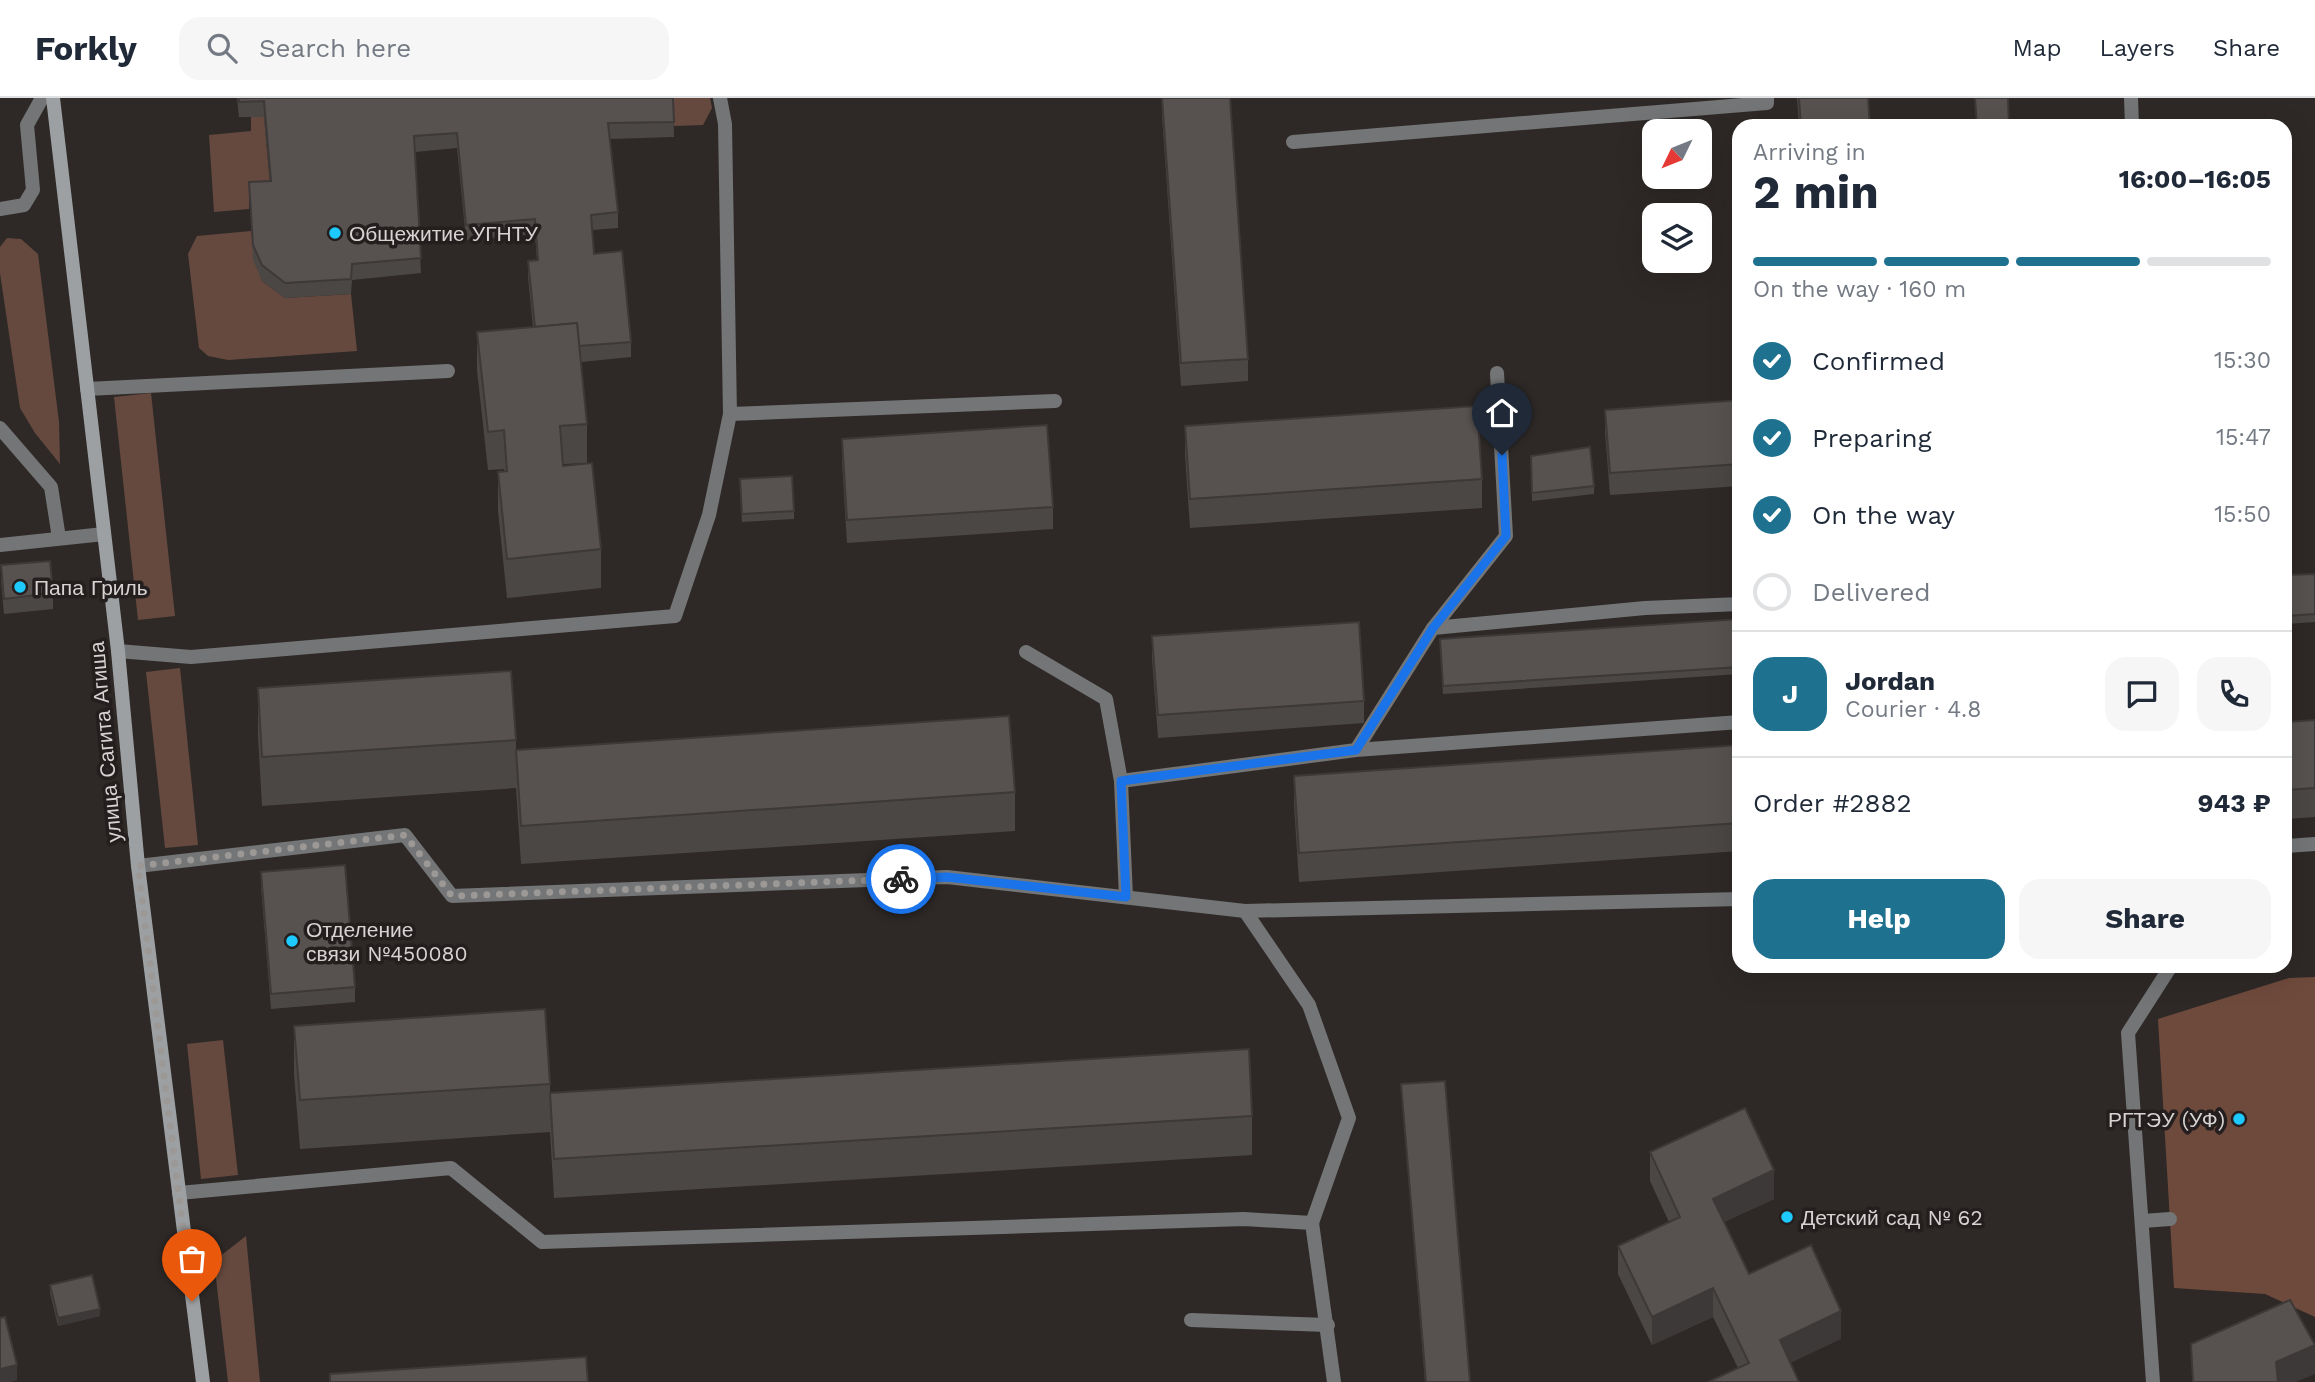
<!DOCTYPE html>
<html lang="en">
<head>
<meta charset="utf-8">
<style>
  body { margin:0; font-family:"Work Sans",sans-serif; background:#f6f6f7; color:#1f2937; height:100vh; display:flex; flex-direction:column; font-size:26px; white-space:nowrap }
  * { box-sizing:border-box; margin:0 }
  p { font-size:23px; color:#747a83 }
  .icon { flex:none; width:38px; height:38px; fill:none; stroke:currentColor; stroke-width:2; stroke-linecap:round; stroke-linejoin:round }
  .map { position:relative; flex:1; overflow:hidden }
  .drawer { position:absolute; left:1732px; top:21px; width:560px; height:854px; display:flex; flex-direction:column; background:#fff; border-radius:21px; box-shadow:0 7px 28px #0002 }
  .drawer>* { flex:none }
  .needle { width:46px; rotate:227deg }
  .fabs { position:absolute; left:1642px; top:21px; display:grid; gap:14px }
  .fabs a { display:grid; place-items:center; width:70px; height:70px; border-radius:14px; background:#fff; box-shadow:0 7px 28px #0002; font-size:35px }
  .pin { position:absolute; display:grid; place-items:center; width:60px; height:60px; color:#fff; margin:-72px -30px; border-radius:50% 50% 50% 0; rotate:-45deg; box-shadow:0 0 7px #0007 }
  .pin .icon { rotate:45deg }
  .courier { position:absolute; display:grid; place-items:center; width:70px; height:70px; margin:-35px; border:5px solid #1a73e8; border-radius:50%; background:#fff; color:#222; box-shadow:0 2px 9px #0007 }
  .headline em { font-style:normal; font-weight:700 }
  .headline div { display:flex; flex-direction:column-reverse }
  .headline { display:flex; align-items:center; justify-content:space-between; height:119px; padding:0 21px }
  h1 { font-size:46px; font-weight:700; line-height:52px }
  .bar { display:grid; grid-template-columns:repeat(4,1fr); gap:10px 7px; align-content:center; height:84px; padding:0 21px }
  .bar i { height:9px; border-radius:5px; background:#e0e1e3 }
  .bar .selected { background:#1f7190 }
  .bar p { grid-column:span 4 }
  .line { display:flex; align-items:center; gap:18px; padding:0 21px; border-top:2px solid #e0e1e3 }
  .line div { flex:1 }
  .round { display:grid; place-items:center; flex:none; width:74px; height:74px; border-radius:21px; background:#f6f6f7 }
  ol { padding:0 21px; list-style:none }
  li { display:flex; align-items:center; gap:21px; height:77px }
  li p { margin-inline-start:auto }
  li .icon { padding:7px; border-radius:50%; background:#1f7190; color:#fff; stroke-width:4 }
  li:last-child { color:#747a83 }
  li i { width:38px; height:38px; border:4px solid #e0e1e3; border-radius:50% }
  .cta { display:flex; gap:14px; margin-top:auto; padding:14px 21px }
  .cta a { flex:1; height:80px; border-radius:21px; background:#1f7190; color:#fff; font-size:28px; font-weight:700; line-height:80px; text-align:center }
  .cta a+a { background:#f6f6f7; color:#1f2937 }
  header { display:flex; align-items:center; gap:42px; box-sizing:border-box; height:98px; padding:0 35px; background:#fff; border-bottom:2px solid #e0e1e3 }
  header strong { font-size:33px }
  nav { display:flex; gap:38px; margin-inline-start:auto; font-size:24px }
  .search { width:490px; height:63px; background:#f6f6f7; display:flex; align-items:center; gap:18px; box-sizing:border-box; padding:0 24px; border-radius:21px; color:#747a83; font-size:26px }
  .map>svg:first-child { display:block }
  .green { fill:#65493f }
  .forest { fill:#6e4a3c }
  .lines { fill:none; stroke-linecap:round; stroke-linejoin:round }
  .lane { stroke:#737576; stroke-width:14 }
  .secondary { stroke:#9ca0a2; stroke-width:14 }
  .wall { fill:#4b4745 }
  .shaded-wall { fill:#3d3938 }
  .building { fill:#575250; stroke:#3d3938; stroke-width:2 }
  .done { stroke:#9b9896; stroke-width:7; stroke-dasharray:0 12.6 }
  .route { stroke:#1a73e8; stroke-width:9 }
  .poi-dot { fill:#1ec9fd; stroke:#241f1e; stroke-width:2.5 }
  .labels { text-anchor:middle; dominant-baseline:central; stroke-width:7; stroke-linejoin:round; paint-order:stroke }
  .poi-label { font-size:21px; fill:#d6d3d2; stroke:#241f1e; text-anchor:start }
  .street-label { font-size:21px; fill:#d6d3d2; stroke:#241f1e }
</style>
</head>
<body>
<header>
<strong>Forkly</strong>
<div class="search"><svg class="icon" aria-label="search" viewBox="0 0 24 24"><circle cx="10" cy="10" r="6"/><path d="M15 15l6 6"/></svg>Search here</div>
<nav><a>Map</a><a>Layers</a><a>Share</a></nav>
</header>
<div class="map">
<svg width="2315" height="1284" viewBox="0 0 2315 1284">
  <rect width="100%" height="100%" fill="#2e2927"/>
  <g class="green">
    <polygon points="672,0 710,0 712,10 703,27 674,28"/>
    <polygon points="251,18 264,19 271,98 249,99 249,111 214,114 209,37 251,33"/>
    <polygon points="251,133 262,183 285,200 351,196 357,253 228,262 208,258 199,250 188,156 197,138"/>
    <polygon points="7,140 21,141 38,156 59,324 60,366 35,335 20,310 0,175 0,149"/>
    <polygon points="151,295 175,518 138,522 114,299"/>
    <polygon points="180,570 198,747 165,750 146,574"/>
    <polygon points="223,942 238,1077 201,1081 187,946"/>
    <polygon points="246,1138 260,1284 228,1284 214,1163"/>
  </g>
  <polygon class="forest" points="2315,879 2315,1219 2265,1196 2174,1190 2158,921 2289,880"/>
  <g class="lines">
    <g class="lane">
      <polyline points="2131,0 2132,28"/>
      <polyline points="1293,44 1767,5 1767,0"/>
      <polyline points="0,111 24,107 33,92 27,27 42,0"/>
      <polyline points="87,291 448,273"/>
      <polyline points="730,316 1055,303"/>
      <polyline points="0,330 51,389 59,440"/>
      <polyline points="0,447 104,436"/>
      <polyline points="1433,530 1506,438 1497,275"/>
      <polyline points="118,553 191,559 675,518 709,417 730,316 725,26 720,0"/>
      <polyline points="1026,554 1106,601 1121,683"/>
      <polyline points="1356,652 1740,624"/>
      <polyline points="2286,748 2315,746"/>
      <polyline points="138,768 405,737 452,798 947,779 1245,813 1740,801"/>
      <polyline points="1126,799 1121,683 1356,652 1433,530 1645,510 1740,506"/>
      <polyline points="1245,813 1309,907 1349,1020 1312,1125"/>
      <polyline points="179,1095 451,1070 542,1144 1244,1121 1312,1125 1334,1284"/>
      <polyline points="2143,1123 2170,1121"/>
      <polyline points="1191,1222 1328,1227"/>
      <polyline points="2153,1284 2128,935 2171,868"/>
    </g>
    <polyline class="secondary" points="53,0 118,553 138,768 203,1284"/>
  </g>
  <g class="wall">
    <polygon points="237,0 673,0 674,39 610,41 618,114 618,130 592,132 594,156 631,244 631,259 581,264 587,326 587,365 563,366 601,451 601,490 507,500 498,413 498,374 504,374 504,371 488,372 477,272 477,234 533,229 528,179 528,163 537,162 535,136 466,142 457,50 415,54 421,175 352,182 351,196 285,200 262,183 253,162 249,84 270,83 264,19 239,19"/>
    <polygon points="1162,0 1248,261 1248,283 1181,288 1162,18"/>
    <polygon points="1797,0 1868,0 1870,28 1799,28"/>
    <polygon points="1740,302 1740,388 1610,397 1605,334 1605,312"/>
    <polygon points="1185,328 1482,381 1482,410 1190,430 1185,357"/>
    <polygon points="842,341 1053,409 1053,431 847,445 842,364"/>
    <polygon points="1531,358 1594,388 1594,396 1532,403"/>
    <polygon points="740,389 794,413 794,421 742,424"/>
    <polygon points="1,467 53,495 53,511 4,516 1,483"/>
    <polygon points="2315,476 2315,524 2286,526 2286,477"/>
    <polygon points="1740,521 1740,576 1443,596 1440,549"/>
    <polygon points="1152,538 1364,603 1364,625 1158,640 1152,560"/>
    <polygon points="258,590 516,642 516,690 262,708 258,638"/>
    <polygon points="2315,622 2315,719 2286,721 2286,624"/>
    <polygon points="1740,647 1740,753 1299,784 1294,707 1294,678"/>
    <polygon points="516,652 1015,694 1015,733 521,766 516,690"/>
    <polygon points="261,774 355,889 355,904 271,911 261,789"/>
    <polygon points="294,928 550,986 550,1034 300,1051 294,976"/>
    <polygon points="1401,986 1470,1284 1425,1284"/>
    <polygon points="550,995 1252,1018 1252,1057 554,1100 550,1034"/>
    <polygon points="1650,1054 1774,1101 1724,1124 1749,1176 1841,1241 1738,1270 1713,1219 1652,1247 1618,1176 1618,1148 1669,1124 1650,1083"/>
    <polygon points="50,1187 100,1218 58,1228 50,1195"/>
  </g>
  <g class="shaded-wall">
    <polygon points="1774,1072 1774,1101 1713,1129 1713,1101"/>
    <polygon points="1713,1190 1713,1219 1652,1247 1652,1219"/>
    <polygon points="100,1211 100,1218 58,1228 58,1220"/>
    <polygon points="1841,1213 1841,1241 1780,1270 1780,1242"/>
    <polygon points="2315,1247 2315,1276 2296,1284 2276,1284 2276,1264"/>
    <polygon points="17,1267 17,1282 11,1284 0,1284 0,1271"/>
  </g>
  <g class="building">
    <polygon points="239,0 673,0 674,24 608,25 618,114 591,117 594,156 622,153 631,244 579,248 577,225 535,229 528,163 538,162 535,121 466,127 457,35 414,38 421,160 352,166 351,181 285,185 262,167 253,147 249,84 271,83 264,3 239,4"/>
    <polygon points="1162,0 1230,0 1248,261 1181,265"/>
    <polygon points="1799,0 1868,0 1870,28 1801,28"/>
    <polygon points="1975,0 2008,0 2009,28 1977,28"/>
    <polygon points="577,225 587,326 560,328 563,368 592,365 601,451 507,461 498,374 507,373 504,332 488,334 477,234"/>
    <polygon points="1740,302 1740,366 1610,375 1605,312"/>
    <polygon points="1477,308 1482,381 1190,401 1185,328"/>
    <polygon points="1047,327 1053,409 847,422 842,341"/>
    <polygon points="1590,349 1594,388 1532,395 1531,358"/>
    <polygon points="792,378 794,413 742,416 740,381"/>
    <polygon points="50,463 53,495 4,501 1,467"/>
    <polygon points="2315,476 2315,516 2286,518 2286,477"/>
    <polygon points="1740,521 1740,569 1443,588 1440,541"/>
    <polygon points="1359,524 1364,603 1158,617 1152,538"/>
    <polygon points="511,573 516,642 262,659 258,590"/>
    <polygon points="1009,618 1015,694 521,728 516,652"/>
    <polygon points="2315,622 2315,690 2286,692 2286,624"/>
    <polygon points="1740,647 1740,725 1299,755 1294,678"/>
    <polygon points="345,767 355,889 271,896 261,774"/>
    <polygon points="545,911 550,986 300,1002 294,928"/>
    <polygon points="1249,951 1252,1018 554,1061 550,995"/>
    <polygon points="1445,983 1470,1284 1426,1284 1401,986"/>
    <polygon points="1745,1010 1774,1072 1713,1101 1749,1176 1811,1147 1841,1213 1780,1242 1799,1284 1708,1284 1749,1265 1713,1190 1652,1219 1618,1148 1680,1119 1650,1054"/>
    <polygon points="92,1177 100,1211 58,1220 50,1187"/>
    <polygon points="2290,1202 2315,1247 2276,1264 2278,1284 2193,1284 2191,1246"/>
    <polygon points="5,1219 17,1267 0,1271 0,1220"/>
    <polygon points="586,1259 588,1284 330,1284 330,1276"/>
  </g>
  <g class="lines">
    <polyline class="done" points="192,1203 138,768 405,737 452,798 901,781"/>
    <polyline class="route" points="901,781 947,779 1126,799 1121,683 1356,652 1433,530 1506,438 1502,357"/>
  </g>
  <g class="poi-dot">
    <circle cx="335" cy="135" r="7"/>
    <circle cx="20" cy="489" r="7"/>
    <circle cx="292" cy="843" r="7"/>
    <circle cx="2239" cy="1021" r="7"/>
    <circle cx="1787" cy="1119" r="7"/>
  </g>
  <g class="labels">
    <g class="poi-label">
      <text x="349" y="135">Общежитие УГНТУ</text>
      <text x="34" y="489">Папа Гриль</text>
      <text x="306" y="831">Отделение<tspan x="306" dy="24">связи №450080</tspan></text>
      <text x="2225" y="1021" text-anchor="end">РГТЭУ (УФ)</text>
      <text x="1801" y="1119">Детский сад № 62</text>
    </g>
    <g class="street-label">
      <text transform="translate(105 644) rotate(-95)">улица Сагита Агиша</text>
    </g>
  </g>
</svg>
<div class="fabs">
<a><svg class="needle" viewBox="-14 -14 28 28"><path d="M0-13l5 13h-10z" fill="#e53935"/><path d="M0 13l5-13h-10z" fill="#747a83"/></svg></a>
<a><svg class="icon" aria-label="layers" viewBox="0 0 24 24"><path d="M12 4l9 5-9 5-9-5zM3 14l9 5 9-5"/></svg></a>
</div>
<div class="pin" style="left:192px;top:1203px;background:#ea580c"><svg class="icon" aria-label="bag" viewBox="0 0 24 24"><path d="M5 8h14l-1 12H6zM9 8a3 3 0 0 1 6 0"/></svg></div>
<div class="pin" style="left:1502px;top:357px;background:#1f2937"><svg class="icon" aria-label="home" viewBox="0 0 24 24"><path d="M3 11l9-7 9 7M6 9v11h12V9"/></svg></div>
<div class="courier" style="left:901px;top:781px"><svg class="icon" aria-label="bike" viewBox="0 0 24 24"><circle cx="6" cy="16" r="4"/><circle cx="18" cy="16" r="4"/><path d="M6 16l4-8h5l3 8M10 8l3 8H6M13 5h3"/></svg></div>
<section class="drawer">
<div class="headline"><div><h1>2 min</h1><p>Arriving in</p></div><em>16:00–16:05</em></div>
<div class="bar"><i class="selected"></i><i class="selected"></i><i class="selected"></i><i></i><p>On the way · 160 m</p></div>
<ol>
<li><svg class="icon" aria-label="check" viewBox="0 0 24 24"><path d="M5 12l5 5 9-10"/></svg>Confirmed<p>15:30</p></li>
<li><svg class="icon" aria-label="check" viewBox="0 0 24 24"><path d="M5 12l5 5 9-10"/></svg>Preparing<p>15:47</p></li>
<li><svg class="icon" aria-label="check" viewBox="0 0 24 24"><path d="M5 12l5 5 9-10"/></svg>On the way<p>15:50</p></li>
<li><i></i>Delivered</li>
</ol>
<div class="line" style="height:126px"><b class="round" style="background:#1f7190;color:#fff">J</b><div><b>Jordan</b><p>Courier · 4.8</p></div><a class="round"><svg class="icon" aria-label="chat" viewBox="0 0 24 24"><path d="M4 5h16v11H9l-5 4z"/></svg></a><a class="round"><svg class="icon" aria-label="phone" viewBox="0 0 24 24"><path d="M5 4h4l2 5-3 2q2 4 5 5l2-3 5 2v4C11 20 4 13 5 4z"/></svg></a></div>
<div class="line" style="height:91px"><div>Order #2882</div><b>943 ₽</b></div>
<div class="cta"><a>Help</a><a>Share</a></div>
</section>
</div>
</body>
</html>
